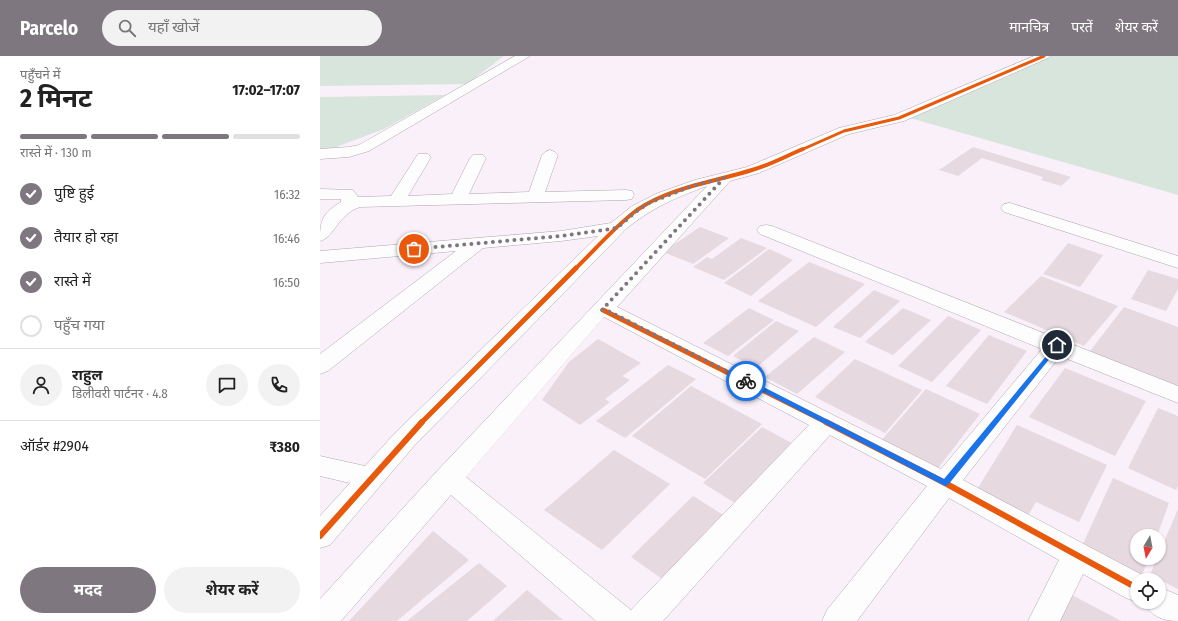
<!DOCTYPE html>
<html lang="hi">
<head>
<meta charset="utf-8">
<style>
  body { margin:0; font-family:"Fira Sans Condensed","Noto Sans Devanagari",sans-serif; background:#f2f2f2; color:#222; height:100vh; display:flex; flex-direction:column; font-size:15px; white-space:nowrap }
  * { box-sizing:border-box; margin:0 }
  p { font-size:13px; color:#767676 }
  .icon { flex:none; width:22px; height:22px; fill:none; stroke:currentColor; stroke-width:2; stroke-linecap:round; stroke-linejoin:round }
  .map { position:relative; flex:1; overflow:hidden }
  .drawer { display:flex; flex-direction:column; background:#fff; width:320px }
  .drawer>* { flex:none }
  .needle { width:26px; rotate:190deg }
  .tools { position:absolute; left:810px; top:473px; display:grid; gap:8px }
  .tools a { display:grid; place-items:center; width:36px; height:36px; border-radius:50%; background:#fff; box-shadow:0 1px 3px #0004; font-size:20px }
  .pin { position:absolute; display:grid; place-items:center; width:34px; height:34px; color:#fff; margin:-17px; border:2px solid #fff; border-radius:50%; box-shadow:0 1px 4px #0007 }
  .courier { position:absolute; display:grid; place-items:center; width:40px; height:40px; margin:-20px; border:3px solid #1a73e8; border-radius:50%; background:#fff; color:#222; box-shadow:0 1px 5px #0007 }
  .head em { font-style:normal; font-weight:700 }
  .head div { display:flex; flex-direction:column-reverse }
  .head { display:flex; align-items:center; justify-content:space-between; height:68px; padding:0 20px }
  h1 { font-size:26px; font-weight:700; line-height:30px }
  .bar { display:grid; grid-template-columns:repeat(4,1fr); gap:6px 4px; align-content:center; height:48px; padding:0 20px }
  .bar i { height:5px; border-radius:3px; background:#e0e0e0 }
  .bar .selected { background:#7f777f }
  .bar p { grid-column:span 4 }
  .line { display:flex; align-items:center; gap:10px; padding:0 20px; border-top:1px solid #e0e0e0 }
  .line div { flex:1 }
  .round { display:grid; place-items:center; flex:none; width:42px; height:42px; border-radius:21px; background:#f2f2f2 }
  ol { padding:0 20px; list-style:none }
  li { display:flex; align-items:center; gap:12px; height:44px }
  li p { margin-inline-start:auto }
  li .icon { padding:4px; border-radius:50%; background:#7f777f; color:#fff; stroke-width:4 }
  li:last-child { color:#767676 }
  li i { width:22px; height:22px; border:2px solid #e0e0e0; border-radius:50% }
  .cta { display:flex; gap:8px; margin-top:auto; padding:8px 20px }
  .cta a { flex:1; height:46px; border-radius:24px; background:#7f777f; color:#fff; font-size:16px; font-weight:700; line-height:46px; text-align:center }
  .cta a+a { background:#f2f2f2; color:#222 }
  header { display:flex; align-items:center; gap:24px; box-sizing:border-box; height:56px; padding:0 20px; background:#7f777f; color:#fff }
  header strong { font-size:19px }
  nav { display:flex; gap:22px; margin-inline-start:auto; font-size:14px }
  .search { width:280px; height:36px; background:#f2f2f2; display:flex; align-items:center; gap:10px; box-sizing:border-box; padding:0 14px; border-radius:22px; color:#767676; font-size:15px }
  main { display:flex; flex:1; min-height:0 }
  .map>svg:first-child { display:block }
  .green { fill:#d8e5dd }
  .building { fill:#e6d9e0 }
  .lines { fill:none; stroke-linecap:round; stroke-linejoin:round }
  .minor-casing { stroke:#afa7af; stroke-width:1 }
  .minor { fill:#fefdfe; fill-rule:evenodd }
  .cycleway-far3-casing { stroke:#fff; stroke-width:4.5 }
  .cycleway-far2-casing { stroke:#fff; stroke-width:6 }
  .cycleway-far1-casing { stroke:#fff; stroke-width:8 }
  .cycleway-casing { stroke:#fff; stroke-width:9 }
  .cycleway-far3 { stroke:#e8590c; stroke-width:3 }
  .cycleway-far2 { stroke:#e8590c; stroke-width:4 }
  .cycleway-far1 { stroke:#e8590c; stroke-width:5 }
  .cycleway { stroke:#e8590c; stroke-width:6 }
  .route { fill:#1a73e8 }
  .done { stroke:#7f777f; stroke-width:4; stroke-dasharray:0 7.2 }
</style>
</head>
<body>
<header>
<strong>Parcelo</strong>
<div class="search"><svg class="icon" aria-label="search" viewBox="0 0 24 24"><circle cx="10" cy="10" r="6"/><path d="M15 15l6 6"/></svg>यहाँ खोजें</div>
<nav><a>मानचित्र</a><a>परतें</a><a>शेयर करें</a></nav>
</header>
<main>
<section class="drawer">
<div class="head"><div><h1>2 मिनट</h1><p>पहुँचने में</p></div><em>17:02–17:07</em></div>
<div class="bar"><i class="selected"></i><i class="selected"></i><i class="selected"></i><i></i><p>रास्ते में · 130 m</p></div>
<ol>
<li><svg class="icon" aria-label="check" viewBox="0 0 24 24"><path d="M5 12l5 5 9-10"/></svg>पुष्टि हुई<p>16:32</p></li>
<li><svg class="icon" aria-label="check" viewBox="0 0 24 24"><path d="M5 12l5 5 9-10"/></svg>तैयार हो रहा<p>16:46</p></li>
<li><svg class="icon" aria-label="check" viewBox="0 0 24 24"><path d="M5 12l5 5 9-10"/></svg>रास्ते में<p>16:50</p></li>
<li><i></i>पहुँच गया</li>
</ol>
<div class="line" style="height:72px"><a class="round"><svg class="icon" aria-label="person" viewBox="0 0 24 24"><circle cx="12" cy="8" r="4"/><path d="M4 21q1-7 8-7t8 7"/></svg></a><div><b>राहुल</b><p>डिलीवरी पार्टनर · 4.8</p></div><a class="round"><svg class="icon" aria-label="chat" viewBox="0 0 24 24"><path d="M4 5h16v11H9l-5 4z"/></svg></a><a class="round"><svg class="icon" aria-label="phone" viewBox="0 0 24 24"><path d="M5 4h4l2 5-3 2q2 4 5 5l2-3 5 2v4C11 20 4 13 5 4z"/></svg></a></div>
<div class="line" style="height:52px"><div>ऑर्डर #2904</div><b>₹380</b></div>
<div class="cta"><a>मदद</a><a>शेयर करें</a></div>
</section>
<div class="map">
<svg width="858" height="565" viewBox="0 0 858 565">
  <rect width="100%" height="100%" fill="#faf0fa"/>
  <g class="green">
    <polygon points="0,0 184,0 147,28 0,30"/>
    <polygon points="714,0 858,0 858,139 576,58"/>
    <polygon points="125,39 64,73 0,97 0,41"/>
  </g>
  <g class="building">
    <polygon points="653,91 751,121 741,130 721,124 723,121 662,102 638,120 619,114"/>
    <polygon points="380,171 409,182 373,208 343,196"/>
    <polygon points="421,182 447,192 404,224 373,211 387,201 392,203"/>
    <polygon points="748,187 783,199 760,231 723,218"/>
    <polygon points="449,193 473,204 431,240 404,227"/>
    <polygon points="489,206 545,228 496,271 438,245"/>
    <polygon points="828,214 858,223 858,233 846,255 811,243"/>
    <polygon points="721,220 798,250 764,290 684,256"/>
    <polygon points="554,234 580,245 540,282 513,271"/>
    <polygon points="804,251 858,271 858,331 770,295"/>
    <polygon points="429,252 454,264 408,300 383,287"/>
    <polygon points="583,252 611,264 573,299 545,286"/>
    <polygon points="628,260 661,274 612,326 578,310"/>
    <polygon points="456,265 479,275 436,312 413,300"/>
    <polygon points="669,279 707,295 667,348 626,330"/>
    <polygon points="494,281 525,296 477,338 445,321"/>
    <polygon points="278,283 321,307 302,320 310,324 285,343 290,346 260,369 222,344 249,306"/>
    <polygon points="535,303 602,334 565,377 495,341"/>
    <polygon points="348,309 376,323 305,382 276,365"/>
    <polygon points="745,312 826,345 795,400 709,361"/>
    <polygon points="371,330 442,368 385,423 312,380"/>
    <polygon points="606,333 660,358 615,416 559,387"/>
    <polygon points="838,352 858,360 858,430 856,434 808,412"/>
    <polygon points="697,369 787,409 759,466 716,446 708,460 656,435"/>
    <polygon points="442,371 479,391 421,451 383,427"/>
    <polygon points="294,394 350,428 282,494 224,454"/>
    <polygon points="793,422 849,447 837,480 817,480 817,502 829,502 822,519 762,490"/>
    <polygon points="373,440 408,462 348,527 311,501"/>
    <polygon points="858,453 858,533 830,519 837,502 839,502 839,498"/>
    <polygon points="113,475 149,504 77,565 29,565"/>
    <polygon points="159,507 187,530 147,565 87,565"/>
    <polygon points="207,534 243,564 173,565"/>
    <polygon points="752,539 801,565 740,565"/>
  </g>
  <g class="lines">
    <defs>
      <g id="minor">
        <polygon points="195,0 210,0 49,95 29,101 0,103 0,93 29,91 39,89"/>
        <path d="M 714,0 L 730,0 L 728,2 L 584,65 L 529,78 L 439,117 L 410,125 L 297,251 L 621,413 L 722,293 L 440,178 L 437,174 L 440,170 L 446,169 L 452,170 L 858,330 L 858,347 L 740,300 L 643,424 L 828,522 L 829,524 L 817,524 L 817,546 L 806,542 L 763,518 L 740,565 L 708,565 L 739,504 L 629,442 L 537,565 L 502,565 L 507,554 L 607,430 L 510,379 L 343,565 L 276,565 L 131,439 L 21,565 L 0,565 L 0,543 L 118,414 L 387,130 C 357,141 331,152 306,173 L 94,390 L 10,489 L 0,492 L 0,460 L 30,427 L 0,420 L 0,400 L 45,410 L 76,376 L 278,180 L 241,185 L 163,192 L 8,315 L 0,318 L 0,298 L 136,195 L 0,207 L 0,195 L 241,175 L 291,167 L 312,150 L 338,137 L 375,124 L 427,111 L 519,72 L 574,59 ZM 284,261 L 489,369 L 311,554 L 146,421 Z"/>
        <path d="M 230,94 L 235,96 L 238,99 L 225,136 L 306,134 L 312,135 L 314,139 L 312,143 L 306,144 L 40,151 C 18,158 14,182 0,185 C 0,165 2,157 21,146 L 21,143 L 0,143 L 0,133 L 33,134 L 38,141 L 71,140 L 98,98 L 108,98 L 111,101 L 88,140 L 132,138 L 150,102 L 153,99 L 163,99 L 166,102 L 149,138 L 209,136 L 222,99 L 225,96 Z"/>
        <polygon points="690,147 858,200 858,212 684,156 681,152 684,148"/>
        <path d="M 839,531 L 858,539 L 858,565 C 843,565 830,560 824,546 L 839,546 Z"/>
      </g>
    </defs>
    <use href="#minor" class="minor-casing"/>
    <use href="#minor" class="minor"/>
    <defs>
      <polyline id="cycleway-far3" points="481,94 524,75 579,62 724,0"/>
      <path id="cycleway-far2" d="M 255,213 C 275,194 294,171 317,154 C 351,131 394,126 432,114 C 450,109 466,100 483,93"/>
      <g id="cycleway-far1">
        <polyline points="283,254 508,367"/>
        <polyline points="101,367 256,212"/>
      </g>
      <g id="cycleway">
        <polyline points="506,366 625,427 817,532"/>
        <polyline points="0,480 102,366"/>
      </g>
    </defs>
    <use href="#cycleway-far3" class="cycleway-far3-casing"/>
    <use href="#cycleway-far2" class="cycleway-far2-casing"/>
    <use href="#cycleway-far1" class="cycleway-far1-casing"/>
    <use href="#cycleway" class="cycleway-casing"/>
    <use href="#cycleway-far3" class="cycleway-far3"/>
    <use href="#cycleway-far2" class="cycleway-far2"/>
    <use href="#cycleway-far1" class="cycleway-far1"/>
    <use href="#cycleway" class="cycleway"/>
  </g>
  <polygon class="route" points="737,287 740,289 739,291 628,429 625,430 422,325 428,323 624,423"/>
  <g class="lines">
    <polyline class="done" points="94,193 241,180 297,172 318,154 329,147 372,130 404,122 282,254 288,255 426,325"/>
  </g>
</svg>
<div class="tools">
<a><svg class="needle" viewBox="-14 -14 28 28"><path d="M0-13l5 13h-10z" fill="#e53935"/><path d="M0 13l5-13h-10z" fill="#767676"/></svg></a>
<a><svg class="icon" aria-label="locate" viewBox="0 0 24 24"><circle cx="12" cy="12" r="6"/><path d="M12 2v4M12 18v4M2 12h4M18 12h4"/></svg></a>
</div>
<div class="pin" style="left:94px;top:193px;background:#ea580c"><svg class="icon" aria-label="bag" viewBox="0 0 24 24"><path d="M5 8h14l-1 12H6zM9 8a3 3 0 0 1 6 0"/></svg></div>
<div class="pin" style="left:737px;top:289px;background:#1f2937"><svg class="icon" aria-label="home" viewBox="0 0 24 24"><path d="M3 11l9-7 9 7M6 9v11h12V9"/></svg></div>
<div class="courier" style="left:426px;top:325px"><svg class="icon" aria-label="bike" viewBox="0 0 24 24"><circle cx="6" cy="16" r="4"/><circle cx="18" cy="16" r="4"/><path d="M6 16l4-8h5l3 8M10 8l3 8H6M13 5h3"/></svg></div>
</div>
</main>
</body>
</html>
